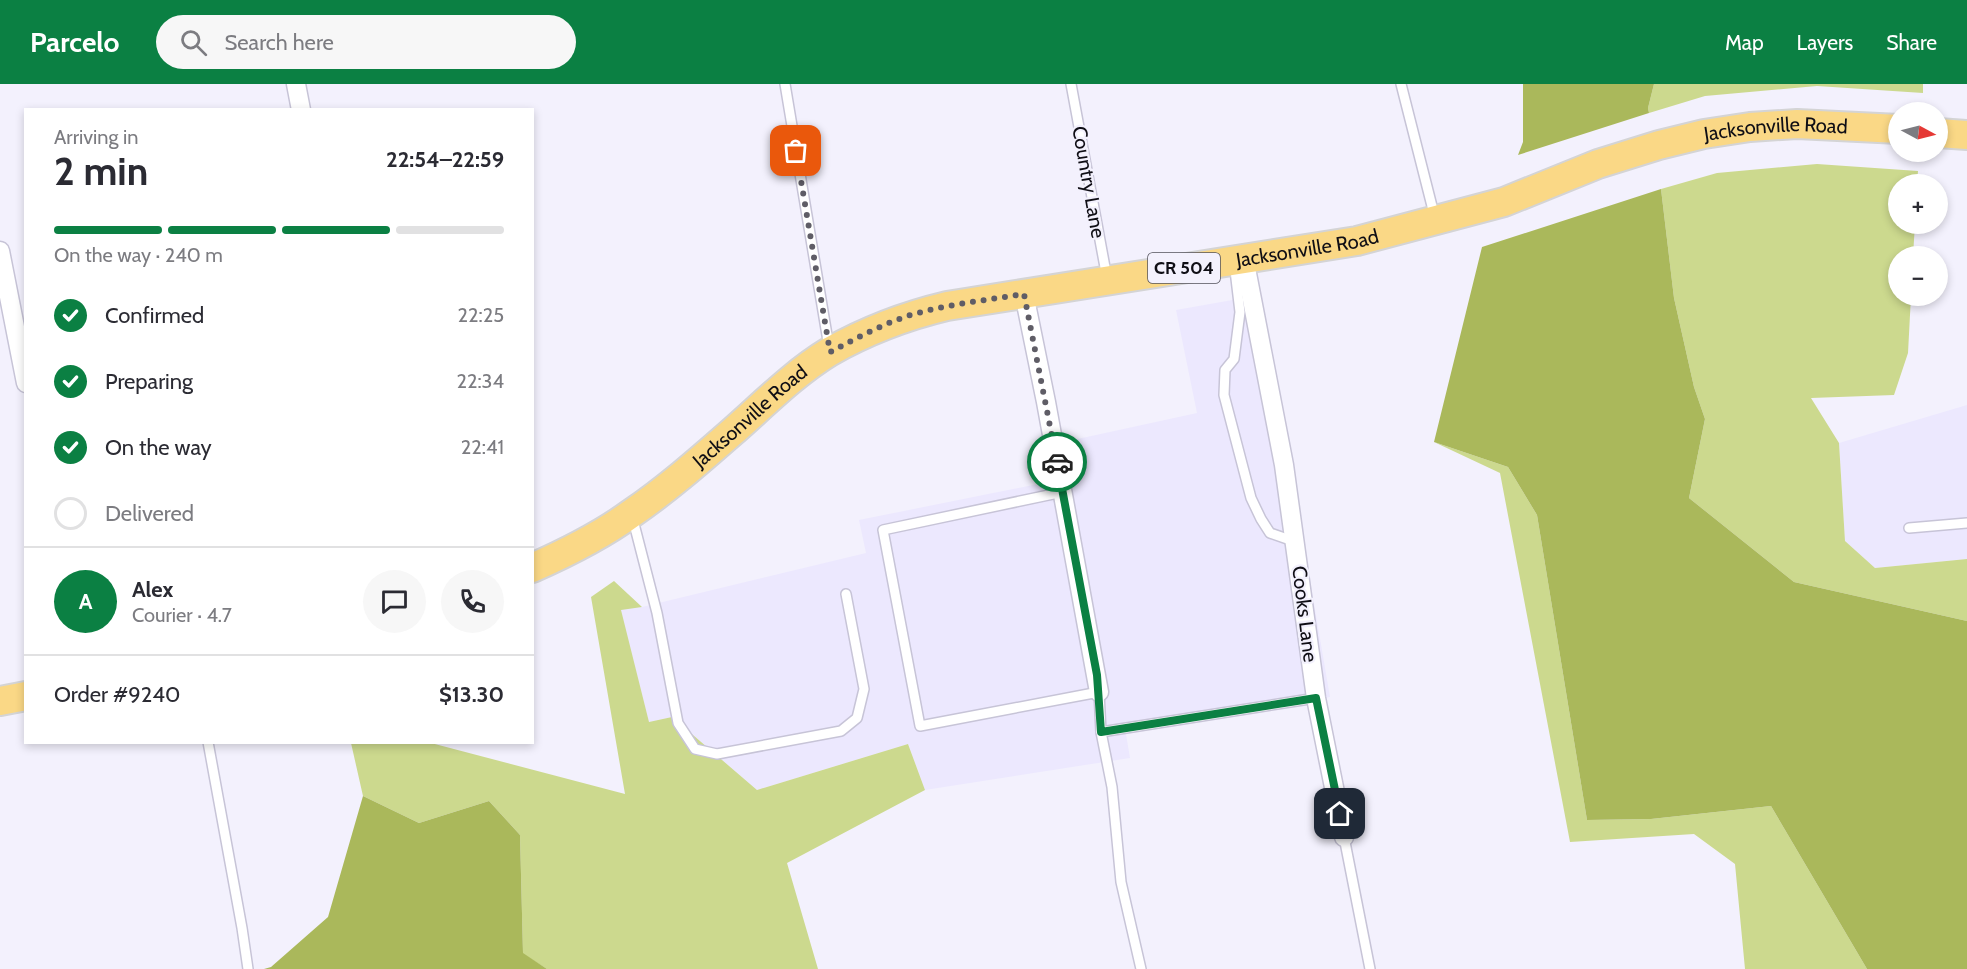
<!DOCTYPE html>
<html lang="en">
<head>
<meta charset="utf-8">
<style>
  body { margin:0; font-family:Cabin,sans-serif; background:#f7f7f7; color:#2b2b33; height:100vh; display:flex; flex-direction:column; font-size:22px; white-space:nowrap }
  * { box-sizing:border-box; margin:0 }
  p { font-size:20px; color:#7c7c81 }
  .icon { flex:none; width:33px; height:33px; fill:none; stroke:currentColor; stroke-width:2; stroke-linecap:round; stroke-linejoin:round }
  .map { position:relative; flex:1; overflow:hidden }
  .drawer { position:absolute; left:24px; top:24px; width:510px; height:636px; display:flex; flex-direction:column; background:#fff; border-radius:0px; box-shadow:0 3px 9px #0003 }
  .drawer>* { flex:none }
  .needle { width:39px; rotate:97deg }
  .tools { position:absolute; left:1888px; top:18px; display:grid; gap:12px }
  .tools a { display:grid; place-items:center; width:60px; height:60px; border-radius:50%; background:#fff; box-shadow:0 3px 9px #0003; font-size:30px }
  .pin { position:absolute; display:grid; place-items:center; width:51px; height:51px; color:#fff; margin:-26px; border-radius:12px; box-shadow:0 3px 9px #0006 }
  .courier { position:absolute; display:grid; place-items:center; width:60px; height:60px; margin:-30px; border:4px solid #0b8043; border-radius:50%; background:#fff; color:#222; box-shadow:0 2px 8px #0007 }
  .overview em { font-style:normal; font-weight:800 }
  .overview div { display:flex; flex-direction:column-reverse }
  .overview { display:flex; align-items:center; justify-content:space-between; height:102px; padding:0 30px }
  h1 { font-size:39px; font-weight:800; line-height:45px }
  .bar { display:grid; grid-template-columns:repeat(4,1fr); gap:9px 6px; align-content:center; height:72px; padding:0 30px }
  .bar i { height:8px; border-radius:4px; background:#e1e1e2 }
  .bar .active { background:#0b8043 }
  .bar p { grid-column:span 4 }
  .line { display:flex; align-items:center; gap:15px; padding:0 30px; border-top:2px solid #e1e1e2 }
  .line div { flex:1 }
  .round { display:grid; place-items:center; flex:none; width:63px; height:63px; border-radius:32px; background:#f7f7f7 }
  ol { padding:0 30px; list-style:none }
  li { display:flex; align-items:center; gap:18px; height:66px }
  li p { margin-inline-start:auto }
  li .icon { padding:6px; border-radius:50%; background:#0b8043; color:#fff; stroke-width:4 }
  li:last-child { color:#7c7c81 }
  li i { width:33px; height:33px; border:3px solid #e1e1e2; border-radius:50% }
  header { display:flex; align-items:center; gap:36px; box-sizing:border-box; height:84px; padding:0 30px; background:#0b8043; color:#fff }
  header strong { font-size:28px }
  nav { display:flex; gap:33px; margin-inline-start:auto; font-size:21px }
  .search { width:420px; height:54px; background:#f7f7f7; display:flex; align-items:center; gap:15px; box-sizing:border-box; padding:0 21px; border-radius:33px; color:#7c7c81; font-size:22px }
  .map>svg:first-child { display:block }
  .built { fill:#ece8fe }
  .green { fill:#ccd98e }
  .forest { fill:#aab85b }
  .lines { fill:none; stroke-linecap:round; stroke-linejoin:round }
  .lane-casing { stroke:#c7c4d7; stroke-width:12 }
  .street-casing { stroke:#c7c4d7; stroke-width:21 }
  .primary-casing { stroke:#d4d4d5; stroke-width:32 }
  .lane { stroke:#fff; stroke-width:9 }
  .street { stroke:#fff; stroke-width:18 }
  .primary { stroke:#fad886; stroke-width:28 }
  .done { stroke:#5f5d66; stroke-width:6; stroke-dasharray:0 10.8 }
  .route { stroke:#0b8043; stroke-width:8 }
  .labels { text-anchor:middle; dominant-baseline:central; stroke-width:4.5; stroke-linejoin:round; paint-order:stroke }
  .shield { fill:#f3f1fd; stroke:#53525b; stroke-width:1.5 }
  .shield-label { font-size:18px; font-weight:bold; fill:#0f0e15 }
  .street-label { font-size:20px; fill:#0f0e15; stroke:#f3f1fd }
</style>
</head>
<body>
<header>
<strong>Parcelo</strong>
<div class="search"><svg class="icon" aria-label="search" viewBox="0 0 24 24"><circle cx="10" cy="10" r="6"/><path d="M15 15l6 6"/></svg>Search here</div>
<nav><a>Map</a><a>Layers</a><a>Share</a></nav>
</header>
<div class="map">
<svg width="1967" height="885" viewBox="0 0 1967 885">
  <rect width="100%" height="100%" fill="#f3f1fd"/>
  <g class="built">
    <polygon points="1255,212 1285,350 1330,613 1126,650 1130,674 925,706 908,660 757,706 672,633 649,638 620,525 642,523 866,469 859,436 1058,396 1050,361 1197,329 1176,226"/>
    <polygon points="1967,321 1967,475 1875,484 1845,457 1839,359"/>
  </g>
  <g class="green">
    <polygon points="1654,0 1923,0 1923,9 1817,2 1705,12 1649,29 1648,24"/>
    <polygon points="1817,80 1918,87 1917,100 1899,100 1899,140 1915,140 1913,172 1899,172 1899,212 1911,212 1908,269 1894,311 1811,314 1839,359 1845,457 1875,484 1967,475 1967,537 1794,498 1689,414 1705,335 1694,303 1674,214 1661,105 1717,89"/>
    <polygon points="1434,358 1508,383 1537,431 1587,736 1651,735 1771,722 1867,885 1745,885 1735,780 1694,750 1570,758 1500,389"/>
    <polygon points="614,497 642,523 621,526 649,638 672,633 757,706 908,660 925,706 787,779 818,885 547,885 523,870 520,751 489,717 419,739 363,712 351,659 431,659 625,710 591,513"/>
  </g>
  <g class="forest">
    <polygon points="1523,0 1654,0 1648,24 1649,29 1518,71 1523,58"/>
    <polygon points="1661,105 1674,214 1694,303 1705,335 1689,414 1794,498 1967,537 1967,885 1867,885 1771,722 1651,735 1587,736 1537,431 1508,383 1434,358 1482,163"/>
    <polygon points="363,712 419,739 489,717 520,751 523,869 547,885 264,885 271,883 328,833"/>
  </g>
  <g class="lines">
    <defs>
      <g id="lane">
        <polyline points="785,0 829,263"/>
        <polyline points="1071,0 1107,194"/>
        <polyline points="1401,0 1435,134"/>
        <polyline points="1234,178 1240,228 1234,275 1225,286 1224,311 1251,414 1261,435 1270,449 1296,458"/>
        <polyline points="1063,408 883,446 920,642 1099,608 1101,648 1112,703 1121,798 1141,885"/>
        <polyline points="632,432 657,529 678,639 695,665 717,670 841,647 857,634 864,605 846,510"/>
        <polyline points="1909,444 1967,439"/>
        <polyline points="1101,648 1316,614"/>
        <polyline points="208,658 242,844 248,885"/>
        <polyline points="1344,753 1370,885"/>
      </g>
      <g id="street">
        <polyline points="296,0 301,26"/>
        <polyline points="0,167 26,299"/>
        <polyline points="1244,174 1284,381 1316,614 1344,753"/>
        <polyline points="1024,210 1046,318 1099,608"/>
      </g>
      <g id="primary">
        <polyline points="1938,49 1967,51"/>
        <path id="s1" d="M 532,484 C 566,469 602,451 632,429 C 667,405 699,377 731,349 C 762,322 793,290 829,268 C 866,247 905,232 947,222 L 1357,157 L 1504,118 L 1598,80 L 1659,61 L 1704,50 L 1750,43 L 1797,40 L 1899,45"/>
        <polyline points="0,617 26,612"/>
      </g>
    </defs>
    <use href="#lane" class="lane-casing"/>
    <use href="#street" class="street-casing"/>
    <use href="#primary" class="primary-casing"/>
    <use href="#lane" class="lane"/>
    <use href="#street" class="street"/>
    <use href="#primary" class="primary"/>
  </g>
  <g class="lines">
    <path class="done" d="M 796,67 L 830,268 C 857,254 884,239 914,230 C 950,220 987,216 1024,210 L 1057,378"/>
    <polyline class="route" points="1057,378 1097,591 1101,648 1316,614 1340,730"/>
  </g>
  <g class="labels">
    <rect class="shield" x="1148" y="169" width="72" height="30" rx="4.5"/>
    <g class="shield-label">
      <text x="1184" y="184">CR 504</text>
    </g>
    <g class="street-label">
      <text stroke="none"><textPath href="#s1" startOffset="1347">Jacksonville Road</textPath></text>
      <text transform="translate(1089 98) rotate(80)">Country Lane</text>
      <text stroke="none"><textPath href="#s1" startOffset="861">Jacksonville Road</textPath></text>
      <text stroke="none"><textPath href="#s1" startOffset="267">Jacksonville Road</textPath></text>
      <text transform="translate(1305 530) rotate(83)">Cooks Lane</text>
    </g>
  </g>
</svg>
<div class="tools">
<a><svg class="needle" viewBox="-14 -14 28 28"><path d="M0-13l5 13h-10z" fill="#e53935"/><path d="M0 13l5-13h-10z" fill="#7c7c81"/></svg></a>
<a>+</a>
<a>−</a>
</div>
<div class="pin" style="left:796px;top:67px;background:#ea580c"><svg class="icon" aria-label="bag" viewBox="0 0 24 24"><path d="M5 8h14l-1 12H6zM9 8a3 3 0 0 1 6 0"/></svg></div>
<div class="pin" style="left:1340px;top:730px;background:#1f2937"><svg class="icon" aria-label="home" viewBox="0 0 24 24"><path d="M3 11l9-7 9 7M6 9v11h12V9"/></svg></div>
<div class="courier" style="left:1057px;top:378px"><svg class="icon" aria-label="car" viewBox="0 0 24 24"><path d="M5 17H2v-5l4-1 3-4h7l3 4 3 1v5h-3M9 17h6M6 11h13"/><circle cx="7" cy="17" r="2"/><circle cx="17" cy="17" r="2"/></svg></div>
<section class="drawer">
<div class="overview"><div><h1>2 min</h1><p>Arriving in</p></div><em>22:54–22:59</em></div>
<div class="bar"><i class="active"></i><i class="active"></i><i class="active"></i><i></i><p>On the way · 240 m</p></div>
<ol>
<li><svg class="icon" aria-label="check" viewBox="0 0 24 24"><path d="M5 12l5 5 9-10"/></svg>Confirmed<p>22:25</p></li>
<li><svg class="icon" aria-label="check" viewBox="0 0 24 24"><path d="M5 12l5 5 9-10"/></svg>Preparing<p>22:34</p></li>
<li><svg class="icon" aria-label="check" viewBox="0 0 24 24"><path d="M5 12l5 5 9-10"/></svg>On the way<p>22:41</p></li>
<li><i></i>Delivered</li>
</ol>
<div class="line" style="height:108px"><b class="round" style="background:#0b8043;color:#fff">A</b><div><b>Alex</b><p>Courier · 4.7</p></div><a class="round"><svg class="icon" aria-label="chat" viewBox="0 0 24 24"><path d="M4 5h16v11H9l-5 4z"/></svg></a><a class="round"><svg class="icon" aria-label="phone" viewBox="0 0 24 24"><path d="M5 4h4l2 5-3 2q2 4 5 5l2-3 5 2v4C11 20 4 13 5 4z"/></svg></a></div>
<div class="line" style="height:78px"><div>Order #9240</div><b>$13.30</b></div>
</section>
</div>
</body>
</html>
